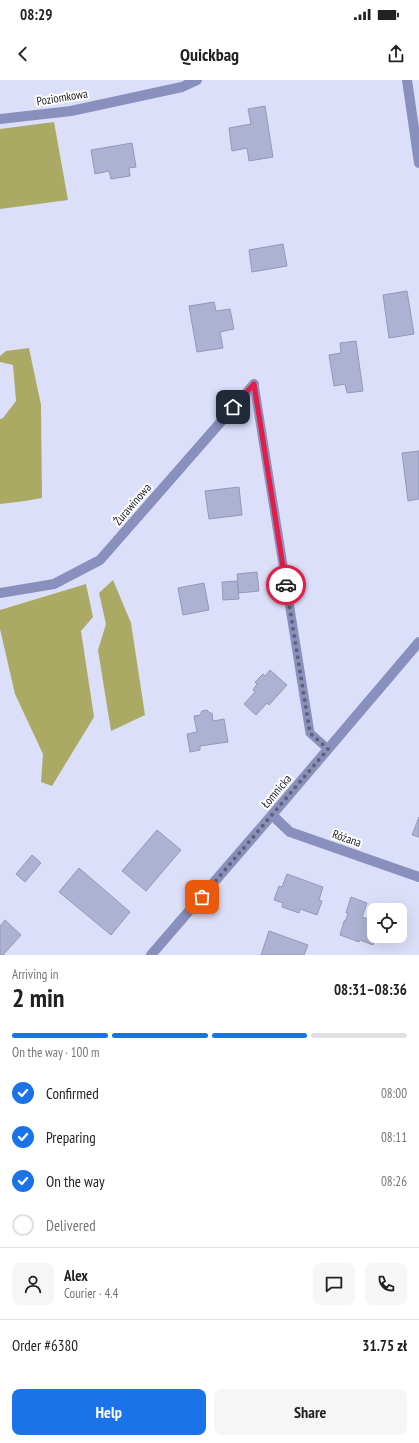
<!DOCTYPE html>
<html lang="en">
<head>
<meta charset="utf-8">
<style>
  body { margin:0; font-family:"PT Sans Narrow",sans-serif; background:#f6f6f6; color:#222; height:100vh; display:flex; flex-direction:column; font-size:15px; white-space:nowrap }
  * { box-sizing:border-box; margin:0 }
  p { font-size:13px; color:#767676 }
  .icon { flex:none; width:22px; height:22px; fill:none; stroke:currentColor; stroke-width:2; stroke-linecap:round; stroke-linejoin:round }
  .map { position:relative; height:875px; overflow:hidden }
  .sheet { display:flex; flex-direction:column; background:#fff; flex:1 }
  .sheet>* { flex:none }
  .fabs { position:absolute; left:367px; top:823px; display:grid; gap:8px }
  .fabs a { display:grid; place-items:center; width:40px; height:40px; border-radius:8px; background:#fff; box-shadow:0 4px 16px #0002; font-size:20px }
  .pin { position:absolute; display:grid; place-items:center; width:34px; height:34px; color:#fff; margin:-17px; border-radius:8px; box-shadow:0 2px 6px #0006 }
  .courier { position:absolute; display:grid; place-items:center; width:40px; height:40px; margin:-20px; border:3px solid #e11d48; border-radius:50%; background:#fff; color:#222; box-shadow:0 1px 5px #0007 }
  .overview em { font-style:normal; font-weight:600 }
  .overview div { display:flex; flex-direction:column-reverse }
  .overview { display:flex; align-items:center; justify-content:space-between; height:68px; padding:0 12px }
  h1 { font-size:26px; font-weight:600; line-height:30px }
  .bar { display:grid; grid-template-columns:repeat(4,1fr); gap:6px 4px; align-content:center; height:48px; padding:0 12px }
  .bar i { height:5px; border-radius:3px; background:#e0e0e0 }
  .bar .selected { background:#1a73e8 }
  .bar p { grid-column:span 4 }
  .line { display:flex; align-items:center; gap:10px; padding:0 12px; border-top:1px solid #e0e0e0 }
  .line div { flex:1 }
  .round { display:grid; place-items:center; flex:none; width:42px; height:42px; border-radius:8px; background:#f6f6f6 }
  ol { padding:0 12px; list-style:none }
  li { display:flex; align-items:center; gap:12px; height:44px }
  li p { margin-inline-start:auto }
  li .icon { padding:4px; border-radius:50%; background:#1a73e8; color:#fff; stroke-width:4 }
  li:last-child { color:#767676 }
  li i { width:22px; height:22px; border:2px solid #e0e0e0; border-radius:50% }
  .button { display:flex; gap:8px; margin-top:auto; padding:8px 12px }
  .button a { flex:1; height:46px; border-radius:8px; background:#1a73e8; color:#fff; font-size:16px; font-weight:600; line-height:46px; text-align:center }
  .button a+a { background:#f6f6f6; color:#222 }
  .status { display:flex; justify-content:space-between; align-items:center; height:28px; padding:0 20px; background:#fff; direction:ltr }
  .status svg { height:11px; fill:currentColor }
  header { display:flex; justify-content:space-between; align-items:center; height:52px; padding:0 12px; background:#fff; font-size:18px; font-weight:600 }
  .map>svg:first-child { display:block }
  .forest { fill:#abaa65 }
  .building { fill:#adb2d2; stroke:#9599b8 }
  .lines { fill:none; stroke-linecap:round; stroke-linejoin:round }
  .service { stroke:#8a90bd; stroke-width:9 }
  .minor { stroke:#8a90bd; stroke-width:10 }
  .done { stroke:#5f6272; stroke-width:4; stroke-dasharray:0 7.2 }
  .route { stroke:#e11d48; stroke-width:5 }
  .labels { text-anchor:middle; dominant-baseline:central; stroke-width:4; stroke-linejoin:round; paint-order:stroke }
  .street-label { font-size:12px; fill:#1c1e29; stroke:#fff }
</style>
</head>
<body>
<div class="status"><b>08:29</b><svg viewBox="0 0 49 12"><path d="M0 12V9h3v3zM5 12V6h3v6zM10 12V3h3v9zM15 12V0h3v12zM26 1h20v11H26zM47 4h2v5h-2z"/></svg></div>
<header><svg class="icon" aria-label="back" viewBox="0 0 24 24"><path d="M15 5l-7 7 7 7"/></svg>Quickbag<svg class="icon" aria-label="share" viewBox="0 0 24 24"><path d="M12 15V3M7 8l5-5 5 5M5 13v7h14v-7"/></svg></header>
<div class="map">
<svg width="419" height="875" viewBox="0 0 419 875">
  <rect width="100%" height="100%" fill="#dbdff9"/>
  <g class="forest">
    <polygon points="54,42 68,120 0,129 0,49"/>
    <polygon points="29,268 41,325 42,418 25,421 0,424 0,339 3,338 16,321 13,285 0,282 0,276 6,271"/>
    <polygon points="113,500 131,543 145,635 111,651 98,570 106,544 99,513"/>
    <polygon points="86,504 93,537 81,551 94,637 52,706 41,702 43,674 15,614 0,549 0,530"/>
  </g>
  <g class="building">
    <polygon points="265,26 273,77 249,81 247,68 232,71 229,48 251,44 248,29"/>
    <polygon points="132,63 136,87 129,88 130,96 111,99 109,91 95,94 91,70"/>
    <polygon points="283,164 287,186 252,192 249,170"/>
    <polygon points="407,211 414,254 389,258 383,215"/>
    <polygon points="214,222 216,231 230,229 234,249 220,252 223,268 197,272 189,226"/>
    <polygon points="356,261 363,311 347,313 345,304 334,306 329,275 341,273 340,263"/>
    <polygon points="419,371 419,419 408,421 402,373"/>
    <polygon points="239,407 242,435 209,439 205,411"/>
    <polygon points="257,492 259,511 239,513 237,494"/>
    <polygon points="237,501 239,519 223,520 222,502"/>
    <polygon points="204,503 209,530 183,535 178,508"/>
    <polygon points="270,590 287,605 269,625 267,623 256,635 244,624 255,612 253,610 257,604 255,602 263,594 265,596"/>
    <polygon points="207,630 210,633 212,633 213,641 224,639 228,662 200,666 200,670 190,672 187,654 197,652 194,636 200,635 202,631"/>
    <polygon points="419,737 419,757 412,755"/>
    <polygon points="157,750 181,770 146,811 122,791"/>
    <polygon points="32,775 41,783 25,802 16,794"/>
    <polygon points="79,788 130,832 111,855 59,812"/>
    <polygon points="287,794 323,807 319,820 322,821 317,835 300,829 299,833 282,827 283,823 274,820 279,806 282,807"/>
    <polygon points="351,817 367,823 362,837 374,841 374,856 378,856 375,859 373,865 360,860 359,862 340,855 344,841 346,840 348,833 346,833"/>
    <polygon points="5,840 21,855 3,875 0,875 0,846"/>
    <polygon points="269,851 308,865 304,875 261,875"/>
  </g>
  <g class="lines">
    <polyline class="service" points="254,304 310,653 328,669"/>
    <g class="minor">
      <polyline points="407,0 419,83"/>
      <polyline points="0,39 71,31 182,7 197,0"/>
      <polyline points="0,513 54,504 100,480 254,304"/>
      <polyline points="272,735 290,752 419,797"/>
      <polyline points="151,875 272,735 419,562"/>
    </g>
  </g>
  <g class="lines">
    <polyline class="done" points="202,817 328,669 310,653 286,505"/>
    <polyline class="route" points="233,327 254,304 286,505"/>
  </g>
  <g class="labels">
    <g class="street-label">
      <text transform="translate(62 17) rotate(-9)">Poziomkowa</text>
      <text transform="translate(132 424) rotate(-49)">Żurawinowa</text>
      <text transform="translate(276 711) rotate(-50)">Łomnicka</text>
      <text transform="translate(347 758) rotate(19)">Różana</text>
    </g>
  </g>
</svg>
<div class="fabs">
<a><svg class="icon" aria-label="locate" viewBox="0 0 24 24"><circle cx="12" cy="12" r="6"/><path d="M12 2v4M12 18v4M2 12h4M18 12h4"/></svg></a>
</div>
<div class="pin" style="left:202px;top:817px;background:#ea580c"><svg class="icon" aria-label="bag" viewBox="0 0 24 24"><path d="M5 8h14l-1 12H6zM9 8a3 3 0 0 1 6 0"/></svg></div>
<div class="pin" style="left:233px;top:327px;background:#1f2937"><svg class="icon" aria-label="home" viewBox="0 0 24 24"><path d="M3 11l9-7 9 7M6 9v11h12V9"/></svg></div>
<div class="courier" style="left:286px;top:505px"><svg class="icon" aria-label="car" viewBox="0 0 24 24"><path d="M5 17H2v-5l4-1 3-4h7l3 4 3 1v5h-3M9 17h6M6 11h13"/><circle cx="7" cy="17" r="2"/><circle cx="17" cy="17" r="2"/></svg></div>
</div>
<section class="sheet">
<div class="overview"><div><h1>2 min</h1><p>Arriving in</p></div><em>08:31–08:36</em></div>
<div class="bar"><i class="selected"></i><i class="selected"></i><i class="selected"></i><i></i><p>On the way · 100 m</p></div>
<ol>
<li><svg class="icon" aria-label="check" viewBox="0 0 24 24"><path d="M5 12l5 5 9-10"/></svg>Confirmed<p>08:00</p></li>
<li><svg class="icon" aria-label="check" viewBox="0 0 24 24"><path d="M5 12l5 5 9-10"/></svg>Preparing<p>08:11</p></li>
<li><svg class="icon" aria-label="check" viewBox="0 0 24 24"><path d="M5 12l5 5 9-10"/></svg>On the way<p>08:26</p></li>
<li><i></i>Delivered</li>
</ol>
<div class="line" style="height:72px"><a class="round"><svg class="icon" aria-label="person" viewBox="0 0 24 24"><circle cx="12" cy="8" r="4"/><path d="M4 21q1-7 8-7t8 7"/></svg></a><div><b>Alex</b><p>Courier · 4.4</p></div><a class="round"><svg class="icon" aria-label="chat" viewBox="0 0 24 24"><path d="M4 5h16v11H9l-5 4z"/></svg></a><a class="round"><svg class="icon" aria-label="phone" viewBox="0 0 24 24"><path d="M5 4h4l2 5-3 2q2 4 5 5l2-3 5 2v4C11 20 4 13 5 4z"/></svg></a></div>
<div class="line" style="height:52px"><div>Order #6380</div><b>31.75 zł</b></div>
<div class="button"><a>Help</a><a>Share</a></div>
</section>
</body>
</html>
